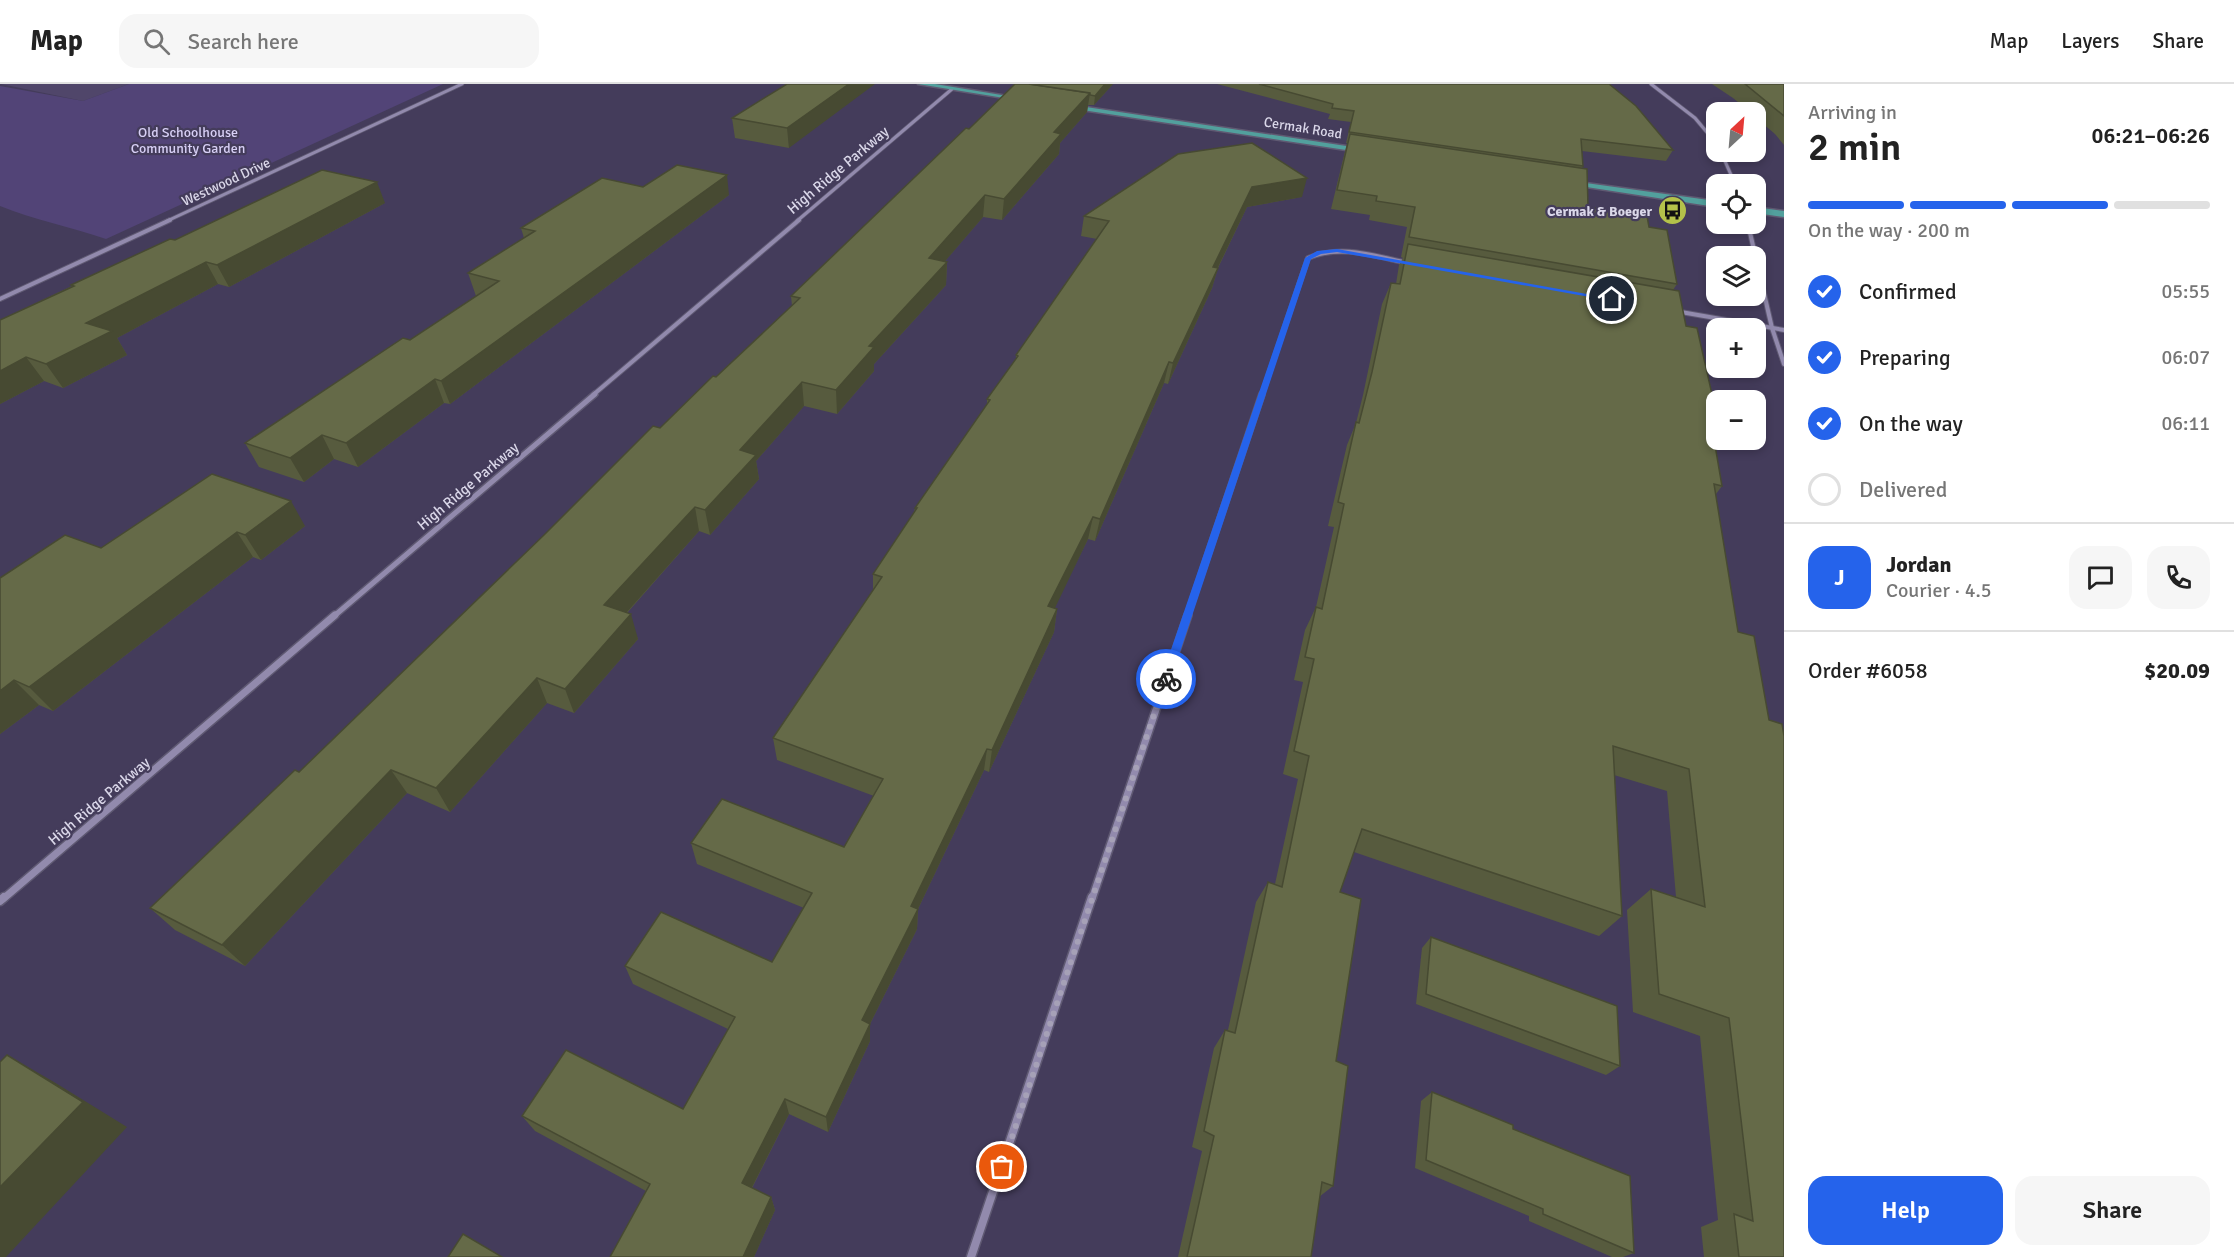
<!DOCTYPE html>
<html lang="en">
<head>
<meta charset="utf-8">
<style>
  body { margin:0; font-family:Signika,sans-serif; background:#f6f6f6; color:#222; height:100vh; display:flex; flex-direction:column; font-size:22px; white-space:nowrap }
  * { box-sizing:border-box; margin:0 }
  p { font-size:20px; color:#767676 }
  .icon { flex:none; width:33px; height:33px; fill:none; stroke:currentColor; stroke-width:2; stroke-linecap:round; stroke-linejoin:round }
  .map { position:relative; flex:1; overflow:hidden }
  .drawer { display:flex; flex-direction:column; background:#fff; width:450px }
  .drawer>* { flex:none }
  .needle { width:39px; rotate:26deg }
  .controls { position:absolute; left:1706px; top:18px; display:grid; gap:12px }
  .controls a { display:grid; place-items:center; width:60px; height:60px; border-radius:12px; background:#fff; box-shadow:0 3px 9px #0003; font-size:30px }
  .pin { position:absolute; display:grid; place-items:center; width:51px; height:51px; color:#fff; margin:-26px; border:3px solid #fff; border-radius:50%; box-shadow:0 2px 6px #0007 }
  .courier { position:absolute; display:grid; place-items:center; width:60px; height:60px; margin:-30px; border:4px solid #2563eb; border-radius:50%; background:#fff; color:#222; box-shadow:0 2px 8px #0007 }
  .head em { font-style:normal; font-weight:600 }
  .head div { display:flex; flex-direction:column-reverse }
  .head { display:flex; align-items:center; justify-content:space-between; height:102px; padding:0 24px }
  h1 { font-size:39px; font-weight:600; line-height:45px }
  .bar { display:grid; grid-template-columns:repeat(4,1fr); gap:9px 6px; align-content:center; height:72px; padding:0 24px }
  .bar i { height:8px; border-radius:4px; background:#e0e0e0 }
  .bar .on { background:#2563eb }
  .bar p { grid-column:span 4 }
  .line { display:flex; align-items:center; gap:15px; padding:0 24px; border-top:2px solid #e0e0e0 }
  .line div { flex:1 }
  .round { display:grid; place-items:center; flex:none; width:63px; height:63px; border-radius:18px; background:#f6f6f6 }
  ol { padding:0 24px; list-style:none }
  li { display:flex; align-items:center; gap:18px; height:66px }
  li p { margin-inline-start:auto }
  li .icon { padding:6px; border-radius:50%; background:#2563eb; color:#fff; stroke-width:4 }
  li:last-child { color:#767676 }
  li i { width:33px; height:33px; border:3px solid #e0e0e0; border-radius:50% }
  .cta { display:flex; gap:12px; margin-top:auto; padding:12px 24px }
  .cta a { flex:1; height:69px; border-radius:18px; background:#2563eb; color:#fff; font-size:24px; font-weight:600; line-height:69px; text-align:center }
  .cta a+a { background:#f6f6f6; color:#222 }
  header { display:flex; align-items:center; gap:36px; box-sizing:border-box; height:84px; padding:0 30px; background:#fff; border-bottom:2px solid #e0e0e0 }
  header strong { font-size:28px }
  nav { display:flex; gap:33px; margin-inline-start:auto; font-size:21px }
  .search { width:420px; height:54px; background:#f6f6f6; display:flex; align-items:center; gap:15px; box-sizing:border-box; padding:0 21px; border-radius:18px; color:#767676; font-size:22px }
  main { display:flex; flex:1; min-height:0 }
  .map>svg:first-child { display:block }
  .built { fill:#50466a }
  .green { fill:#524477 }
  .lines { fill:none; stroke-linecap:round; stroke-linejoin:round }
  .minor-far4-casing { stroke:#5f5972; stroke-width:4.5 }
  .minor-far3-casing { stroke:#5f5972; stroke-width:6 }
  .minor-far2-casing { stroke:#5f5972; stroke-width:8 }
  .minor-far1-casing { stroke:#5f5972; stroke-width:10 }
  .minor-casing { stroke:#5f5972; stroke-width:11 }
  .primary-casing { stroke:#5f5972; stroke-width:3 }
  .minor-far4 { stroke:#928aad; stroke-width:3 }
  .minor-far3 { stroke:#928aad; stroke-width:4 }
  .minor-far2 { stroke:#928aad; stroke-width:5 }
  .minor-far1 { stroke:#928aad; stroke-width:7 }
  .minor { stroke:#928aad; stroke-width:8 }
  .primary { fill:#52a09d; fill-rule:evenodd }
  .wall { fill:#575b3e }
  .shaded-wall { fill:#474a32 }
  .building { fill:#656a48; stroke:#474a32; stroke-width:1.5 }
  .route { fill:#2563eb }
  .done { stroke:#a6a1b7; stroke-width:6; stroke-dasharray:0 10.8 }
  .labels { text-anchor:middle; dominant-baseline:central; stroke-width:4.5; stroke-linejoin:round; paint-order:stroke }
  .far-street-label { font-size:14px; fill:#dad7e9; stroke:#443c5b }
  .far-park-label { font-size:14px; fill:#d8d0f6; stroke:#443c5b }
  .far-poi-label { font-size:14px; font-weight:bold; fill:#dad7e9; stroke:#443c5b; text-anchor:end }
  .street-label { font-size:15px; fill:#dad7e9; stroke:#443c5b }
</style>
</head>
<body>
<header>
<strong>Map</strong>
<div class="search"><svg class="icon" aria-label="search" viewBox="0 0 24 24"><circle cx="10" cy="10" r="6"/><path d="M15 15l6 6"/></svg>Search here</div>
<nav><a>Map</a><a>Layers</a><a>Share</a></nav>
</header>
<main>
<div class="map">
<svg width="1784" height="1173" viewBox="0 0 1784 1173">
  <rect width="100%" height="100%" fill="#443c5b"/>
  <polygon class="built" points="1,0 129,0 83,17"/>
  <path class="green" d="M 129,0 L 443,0 L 106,155 C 71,143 35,136 0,122 L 0,2 L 83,17 Z"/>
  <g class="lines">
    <defs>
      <g id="minor-far4">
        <polyline points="1651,0 1695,34 1716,59"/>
        <polyline points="1721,68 1735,100"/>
        <polyline points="167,137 462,0"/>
        <polyline points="797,137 952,5"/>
      </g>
      <g id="minor-far3">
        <polyline points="1748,140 1772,244 1784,280"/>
        <polyline points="0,215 170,136"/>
        <polyline points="1675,227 1784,246"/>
        <polyline points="593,311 799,136"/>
        <path d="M 1262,311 L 1308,174 C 1341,160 1374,172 1408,179"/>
      </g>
      <g id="minor-far2">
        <polyline points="333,533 595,310"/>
        <polyline points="1187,533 1262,310"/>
      </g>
      <g id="minor-far1">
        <polyline points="3,815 335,531"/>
        <polyline points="1092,815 1188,531"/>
      </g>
      <g id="minor">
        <polyline points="0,817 4,813"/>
        <polyline points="971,1173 1092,813"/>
      </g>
      <g id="primary">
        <polygon points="918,0 935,0 1026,15 1022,17"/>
        <polygon points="1066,20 1366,65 1370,67 1366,69 1069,24"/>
        <polygon points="1564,96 1716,117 1716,123 1567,100 1564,100"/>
        <polygon points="1755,123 1784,127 1784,133 1755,129"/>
      </g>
    </defs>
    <use href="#minor-far4" class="minor-far4-casing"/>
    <use href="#minor-far3" class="minor-far3-casing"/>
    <use href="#minor-far2" class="minor-far2-casing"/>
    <use href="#minor-far1" class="minor-far1-casing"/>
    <use href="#minor" class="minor-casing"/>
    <use href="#primary" class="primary-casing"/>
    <use href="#minor-far4" class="minor-far4"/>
    <use href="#minor-far3" class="minor-far3"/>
    <use href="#minor-far2" class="minor-far2"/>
    <use href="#minor-far1" class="minor-far1"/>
    <use href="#minor" class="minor"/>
    <use href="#primary" class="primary"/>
  </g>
  <g class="wall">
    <polygon points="787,0 789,64 735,54 732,34"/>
    <polygon points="1113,0 1094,21 1088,21 1087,28 1060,59 1059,70 1002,136 983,133 945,177 947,178 946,201 874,280 874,287 837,330 804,322 756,377 759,395 710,451 699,447 627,529 638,555 574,629 547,619 450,728 407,709 245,882 175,846 150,824 299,688 660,344 792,222 791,212 969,45"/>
    <polygon points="1217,0 1609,0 1673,66 1666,77 1582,67 1583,82 1582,84 1588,123 1649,143 1677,200 1673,206 1716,328 1716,343 1713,348 1722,402 1716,410 1784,1173 1704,1173 1701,1143 1718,1136 1700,952 1633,928 1627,826 1651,805 1676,813 1667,707 1614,691 1622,832 1599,852 1354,768 1340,808 1333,1102 1319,1113 1311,1173 1178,1173 1202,1067 1192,1063 1214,964 1225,946 1228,946 1256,818 1268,798 1275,800 1298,695 1283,690 1303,598 1294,596 1305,546 1316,523 1334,443 1328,442 1347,361 1356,339 1363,311 1382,220 1391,199 1396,200 1399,181 1403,174 1401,173 1407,143 1369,136 1370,131 1331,125 1347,59 1346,59 1351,38 1328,35 1330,30"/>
    <polygon points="1712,0 1784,0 1784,61 1775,50 1755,33 1755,28 1750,28 1733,14"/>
    <polygon points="643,103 729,111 450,320 444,319 358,383 334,375 304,398 259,383 245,359 410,256 476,212 468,189 524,154 521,144"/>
    <polygon points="1302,113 1247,123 1218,184 1212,204 1168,300 1164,299 1095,457 1088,455 1054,524 1057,525 1054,548 989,688 984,686 918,825 917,845 870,940 870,957 828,1048 789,1030 752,1104 771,1113 775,1126 754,1173 610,1173 646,1107 535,1047 522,1032 683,1025 728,945 633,900 625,882 772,878 804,824 697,780 691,759 844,763 874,712 777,676 773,654 873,506 873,490 914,428 915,424 987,320 987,315 1016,275 1016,271 1097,155 1081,152 1084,132"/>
    <polygon points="385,119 229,203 218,200 117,254 127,271 63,304 44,297 0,320 0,236 72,202 71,201 175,156"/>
    <polygon points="212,390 305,442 261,476 253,473 53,627 39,621 0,650 0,494 101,464"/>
    <polygon points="1431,853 1620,982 1606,991 1416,920 1422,864"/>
    <polygon points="1432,1008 1513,1045 1634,1169 1623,1173 1612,1173 1529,1137 1529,1132 1415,1084 1421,1017"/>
  </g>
  <g class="shaded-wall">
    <polygon points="849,0 875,0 789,64 787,44"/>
    <polygon points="1105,0 1113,0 1094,21 1095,12"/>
    <polygon points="1090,9 1087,28 1060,59 1059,70 1002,136 1004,115 1054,48"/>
    <polygon points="727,91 729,111 450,320 441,297"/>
    <polygon points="1307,94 1302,113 1247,123 1208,204 1213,183 1252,103"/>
    <polygon points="377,98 385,119 229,203 217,181"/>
    <polygon points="985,111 983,133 928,197 929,174"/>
    <polygon points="206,178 218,200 117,254 127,271 63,304 46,280 86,239"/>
    <polygon points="947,178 946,201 874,280 874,287 837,330 836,306 869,262"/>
    <polygon points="1218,184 1212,204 1168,300 1173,279"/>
    <polygon points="26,273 44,297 0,320 0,287"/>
    <polygon points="1169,278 1164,299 1095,457 1100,435"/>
    <polygon points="435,295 444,319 358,383 346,359"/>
    <polygon points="802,298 804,322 756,377 759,395 710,451 705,426 740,366"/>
    <polygon points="322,351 334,375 304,398 290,374"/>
    <polygon points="291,417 305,442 261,476 245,451"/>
    <polygon points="695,423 699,447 611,546 604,521"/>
    <polygon points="1093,433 1088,455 1045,545 1048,522"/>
    <polygon points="237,448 253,473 53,627 29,603"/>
    <polygon points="1057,525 1054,548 989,688 992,666"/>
    <polygon points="631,530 638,555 574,629 565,605"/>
    <polygon points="537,594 547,619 450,728 436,704"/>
    <polygon points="14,596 39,621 0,650 0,607"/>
    <polygon points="987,665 984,686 917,827 918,825 917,845 863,954 862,936 911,822"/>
    <polygon points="391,686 407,709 245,882 222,861"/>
    <polygon points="870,940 870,957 828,1048 826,1033"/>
    <polygon points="7,971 54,998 127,1043 6,1173 0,1173 0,1103"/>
    <polygon points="785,1015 789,1030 747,1113 742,1099"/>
    <polygon points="771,1113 775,1126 754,1173 743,1173"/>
  </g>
  <g class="building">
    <polygon points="787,0 849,0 787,44 732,34"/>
    <polygon points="1015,0 1029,0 1090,9 1054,48 1061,50 1004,115 985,111 929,174 947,178 869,262 874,263 836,306 802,298 740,366 756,371 705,426 695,423 604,521 631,530 565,605 537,594 436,704 391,686 222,861 150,824 295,686 299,688 544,451 653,342 660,344 713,292 716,293 800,214 791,212 966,44 969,45"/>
    <polygon points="1029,0 1105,0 1095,12 1090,11 1090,9"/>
    <polygon points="1259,0 1609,0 1636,22 1673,66 1581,55 1583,82 1349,48 1354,27 1332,24 1333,20"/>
    <polygon points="1745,0 1784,0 1784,32"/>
    <polygon points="1350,50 1587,85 1588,123 1647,132 1649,143 1667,146 1677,200 1409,153 1415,123 1376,117 1377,112 1337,106"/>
    <polygon points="1252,59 1307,94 1252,103 1213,183 1218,184 1173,279 1169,278 1100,435 1093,433 1048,522 1057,525 992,666 987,665 911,822 918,825 862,936 870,940 826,1033 785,1015 742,1099 771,1113 743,1173 610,1173 650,1100 522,1032 566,966 683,1025 735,933 625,882 661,828 772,878 812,809 691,759 722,715 844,763 883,695 773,654 882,493 873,490 917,424 915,424 990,316 987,315 1018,272 1016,271 1109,137 1084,132 1178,70"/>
    <polygon points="677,81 727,91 441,297 435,295 346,359 322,351 290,374 245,359 403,254 410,256 499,197 468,189 535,147 521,144 602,94 643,103"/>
    <polygon points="322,86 377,98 217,181 206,178 86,239 112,247 46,280 26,273 0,287 0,236 74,202 71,201 170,155 175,156"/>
    <polygon points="1408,160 1679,207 1686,242 1697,244 1716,328 1716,339 1711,338 1722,402 1714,400 1738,548 1754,552 1769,636 1782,640 1784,652 1784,1173 1739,1173 1734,1130 1753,1137 1729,934 1659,910 1651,805 1705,823 1689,685 1613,662 1622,832 1362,745 1340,808 1361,815 1336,977 1348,982 1333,1102 1322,1098 1311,1173 1187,1173 1214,1052 1204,1047 1225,946 1235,949 1268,798 1282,803 1309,672 1294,667 1314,575 1305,573 1316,523 1322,525 1344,420 1338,418 1356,338 1359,339 1372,288 1391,199 1400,200"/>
    <polygon points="212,390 291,417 245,451 237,448 29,603 14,596 0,607 0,494 65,451 101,464"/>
    <polygon points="1431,853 1617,922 1620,982 1426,910"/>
    <polygon points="7,971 83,1018 0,1103 0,978"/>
    <polygon points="1432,1008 1513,1041 1513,1045 1630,1092 1634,1169 1543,1130 1543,1125 1426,1076"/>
    <polygon points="463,1150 502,1173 448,1173"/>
  </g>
  <polygon class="route" points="1337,165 1615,215 1612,217 1337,168 1321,170 1311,175 1171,595 1166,599 1162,598 1161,595 1305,174 1317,167"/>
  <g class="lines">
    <polyline class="done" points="1002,1083 1166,595"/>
  </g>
  <defs>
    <symbol id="bus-disc" viewBox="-11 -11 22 22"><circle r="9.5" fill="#b4c24a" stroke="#443c5b"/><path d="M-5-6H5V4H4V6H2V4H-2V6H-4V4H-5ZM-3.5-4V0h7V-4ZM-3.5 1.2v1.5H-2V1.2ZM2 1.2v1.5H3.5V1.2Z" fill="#111"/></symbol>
  </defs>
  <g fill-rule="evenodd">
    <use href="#bus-disc" x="1656" y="110" width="33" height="33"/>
  </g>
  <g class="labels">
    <g class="far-street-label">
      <text transform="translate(1303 44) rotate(9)">Cermak Road</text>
      <text transform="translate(226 98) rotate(-25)">Westwood Drive</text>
    </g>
    <g class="far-park-label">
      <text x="188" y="48">Old Schoolhouse<tspan x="188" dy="16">Community Garden</tspan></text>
    </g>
    <g class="far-poi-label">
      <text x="1652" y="127">Cermak &amp; Boeger</text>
    </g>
    <g class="street-label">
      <text transform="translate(838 86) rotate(-40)">High Ridge Parkway</text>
      <text transform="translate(468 402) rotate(-40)">High Ridge Parkway</text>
      <text transform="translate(99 717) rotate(-40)">High Ridge Parkway</text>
    </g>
  </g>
</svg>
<div class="controls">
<a><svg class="needle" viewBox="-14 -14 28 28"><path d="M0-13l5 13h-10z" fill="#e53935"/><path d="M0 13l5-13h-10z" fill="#767676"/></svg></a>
<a><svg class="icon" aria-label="locate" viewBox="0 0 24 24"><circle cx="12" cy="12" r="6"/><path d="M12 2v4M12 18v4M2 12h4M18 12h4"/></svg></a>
<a><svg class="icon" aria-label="layers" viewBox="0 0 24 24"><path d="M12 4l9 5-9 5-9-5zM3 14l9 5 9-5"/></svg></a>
<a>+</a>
<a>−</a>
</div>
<div class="pin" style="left:1002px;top:1083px;background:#ea580c"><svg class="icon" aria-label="bag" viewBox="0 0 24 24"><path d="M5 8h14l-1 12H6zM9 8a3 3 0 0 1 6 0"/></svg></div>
<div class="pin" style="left:1612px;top:215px;background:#1f2937"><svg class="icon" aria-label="home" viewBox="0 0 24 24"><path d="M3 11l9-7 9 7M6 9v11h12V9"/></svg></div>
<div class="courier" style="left:1166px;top:595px"><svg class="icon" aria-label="bike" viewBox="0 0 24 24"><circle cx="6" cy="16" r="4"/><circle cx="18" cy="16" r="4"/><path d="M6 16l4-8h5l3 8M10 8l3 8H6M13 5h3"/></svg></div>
</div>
<section class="drawer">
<div class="head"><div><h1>2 min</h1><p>Arriving in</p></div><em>06:21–06:26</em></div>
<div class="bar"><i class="on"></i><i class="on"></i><i class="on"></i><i></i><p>On the way · 200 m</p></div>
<ol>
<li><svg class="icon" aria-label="check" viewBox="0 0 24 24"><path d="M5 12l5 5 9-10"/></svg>Confirmed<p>05:55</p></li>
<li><svg class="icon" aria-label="check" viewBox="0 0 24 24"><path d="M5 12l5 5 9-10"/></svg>Preparing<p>06:07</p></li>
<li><svg class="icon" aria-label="check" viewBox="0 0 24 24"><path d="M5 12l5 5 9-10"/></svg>On the way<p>06:11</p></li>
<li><i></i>Delivered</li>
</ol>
<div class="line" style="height:108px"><b class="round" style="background:#2563eb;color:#fff">J</b><div><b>Jordan</b><p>Courier · 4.5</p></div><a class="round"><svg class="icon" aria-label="chat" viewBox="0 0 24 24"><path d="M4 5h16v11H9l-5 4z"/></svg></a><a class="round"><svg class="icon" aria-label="phone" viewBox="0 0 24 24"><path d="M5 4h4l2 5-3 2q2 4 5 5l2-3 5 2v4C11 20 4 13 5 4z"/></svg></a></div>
<div class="line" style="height:78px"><div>Order #6058</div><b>$20.09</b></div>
<div class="cta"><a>Help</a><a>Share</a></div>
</section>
</main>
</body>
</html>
